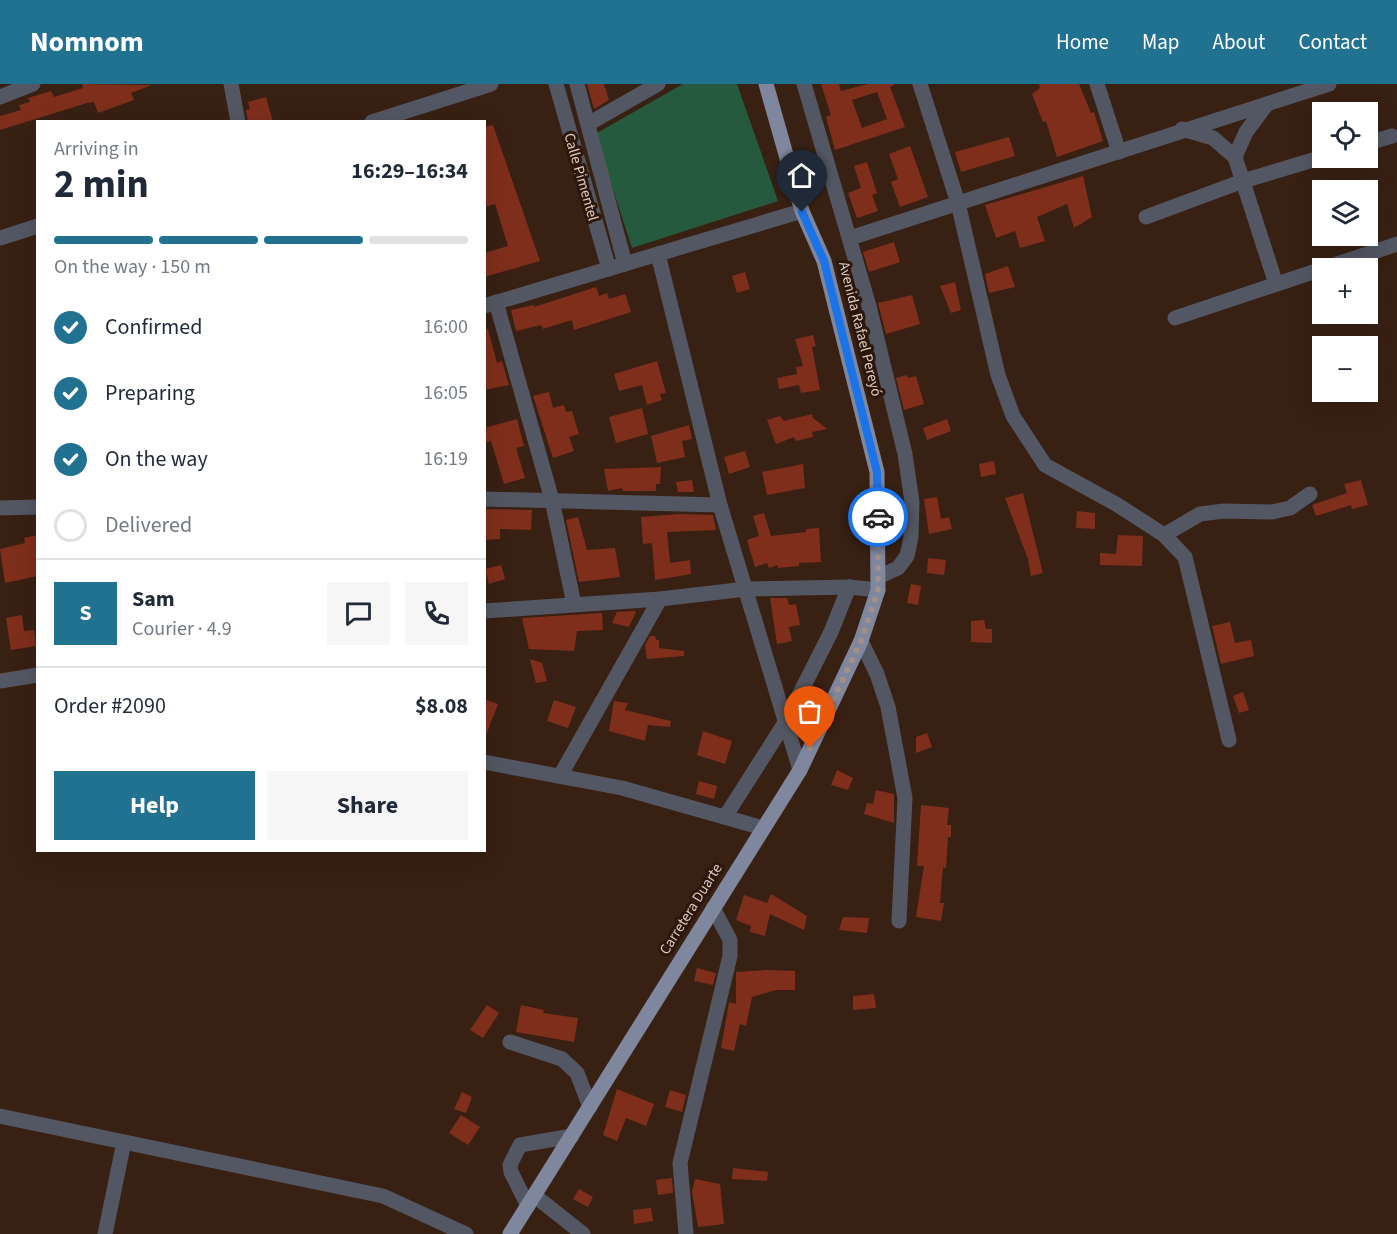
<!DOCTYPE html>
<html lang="en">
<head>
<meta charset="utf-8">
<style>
  body { margin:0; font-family:"Source Sans 3",sans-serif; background:#f6f6f7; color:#1f2937; height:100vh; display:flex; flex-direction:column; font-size:22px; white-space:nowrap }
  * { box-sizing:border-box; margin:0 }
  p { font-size:20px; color:#747a83 }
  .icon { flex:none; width:33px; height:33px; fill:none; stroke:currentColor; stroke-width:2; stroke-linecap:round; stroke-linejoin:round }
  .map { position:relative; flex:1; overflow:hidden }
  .details { position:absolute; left:36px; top:36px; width:450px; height:732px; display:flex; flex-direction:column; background:#fff; border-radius:0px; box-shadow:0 6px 24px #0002 }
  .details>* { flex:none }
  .controls { position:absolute; left:1312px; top:18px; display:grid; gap:12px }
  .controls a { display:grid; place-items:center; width:66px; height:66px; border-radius:0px; background:#fff; box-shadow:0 6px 24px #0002; font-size:30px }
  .pin { position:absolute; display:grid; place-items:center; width:51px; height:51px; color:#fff; margin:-62px -26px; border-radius:50% 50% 50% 0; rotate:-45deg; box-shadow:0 0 6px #0007 }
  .pin .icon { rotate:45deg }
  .courier { position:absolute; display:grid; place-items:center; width:60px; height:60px; margin:-30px; border:4px solid #1a73e8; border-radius:50%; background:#fff; color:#222; box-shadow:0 2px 8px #0007 }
  .head em { font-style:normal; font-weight:700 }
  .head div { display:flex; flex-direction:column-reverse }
  .head { display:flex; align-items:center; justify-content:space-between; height:102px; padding:0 18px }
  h1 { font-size:39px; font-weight:700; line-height:45px }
  .bar { display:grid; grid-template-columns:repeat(4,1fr); gap:9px 6px; align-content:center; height:72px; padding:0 18px }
  .bar i { height:8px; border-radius:4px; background:#e0e1e3 }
  .bar .active { background:#217191 }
  .bar p { grid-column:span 4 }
  .line { display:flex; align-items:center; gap:15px; padding:0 18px; border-top:2px solid #e0e1e3 }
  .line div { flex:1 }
  .round { display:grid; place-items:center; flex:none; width:63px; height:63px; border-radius:0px; background:#f6f6f7 }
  ol { padding:0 18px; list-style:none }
  li { display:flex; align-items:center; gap:18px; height:66px }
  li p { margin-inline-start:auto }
  li .icon { padding:6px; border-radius:50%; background:#217191; color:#fff; stroke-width:4 }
  li:last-child { color:#747a83 }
  li i { width:33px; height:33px; border:3px solid #e0e1e3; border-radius:50% }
  .button { display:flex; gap:12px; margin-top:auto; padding:12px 18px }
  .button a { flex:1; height:69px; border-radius:0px; background:#217191; color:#fff; font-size:24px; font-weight:700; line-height:69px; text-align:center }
  .button a+a { background:#f6f6f7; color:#1f2937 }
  header { display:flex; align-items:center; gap:36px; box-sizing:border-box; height:84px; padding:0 30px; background:#217191; color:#fff }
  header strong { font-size:28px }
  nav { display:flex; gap:33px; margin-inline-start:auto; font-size:21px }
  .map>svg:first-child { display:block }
  .green { fill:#255a3e }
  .building { fill:#7f2e1c; fill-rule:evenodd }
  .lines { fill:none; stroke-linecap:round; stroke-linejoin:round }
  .minor { stroke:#535763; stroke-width:15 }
  .major { stroke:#7f879e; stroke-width:15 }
  .done { stroke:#a49087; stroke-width:6; stroke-dasharray:0 10.8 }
  .route { stroke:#1a73e8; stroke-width:8 }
  .labels { text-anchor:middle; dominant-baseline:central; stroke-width:6; stroke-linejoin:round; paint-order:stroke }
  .street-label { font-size:15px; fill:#decdc5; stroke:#2d160a }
</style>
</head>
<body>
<header>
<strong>Nomnom</strong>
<nav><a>Home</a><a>Map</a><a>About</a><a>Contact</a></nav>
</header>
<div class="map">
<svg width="1397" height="1150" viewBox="0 0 1397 1150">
  <rect width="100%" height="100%" fill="#382013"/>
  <polygon class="green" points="683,0 737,0 778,117 632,164 595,50"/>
  <g class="building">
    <polygon points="82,0 152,1 131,9 134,16 98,29 94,18 87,19 0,46 0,32 21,26 19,21 30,18 28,14 51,7 54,13 83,4"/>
    <polygon points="587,0 604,0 609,16 594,25"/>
    <path d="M 821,0 L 839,0 L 841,7 L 868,0 L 895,0 L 890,3 L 905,43 L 835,66 L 826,33 L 831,31 ZM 877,8 L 887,35 L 862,44 L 852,16 Z"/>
    <polygon points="1039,0 1079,0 1091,29 1094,28 1103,57 1057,73 1046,37 1043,38 1032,10 1040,4"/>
    <polygon points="266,13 273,38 248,38 246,26 250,25 248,18"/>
    <polygon points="493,41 540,177 484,193 484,169 508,162 495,120 484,123 484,43"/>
    <polygon points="1009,53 1015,72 961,88 955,68"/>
    <polygon points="910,62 928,113 900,123 891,98 898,95 889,70"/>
    <polygon points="867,78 877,109 872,111 878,127 857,134 848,109 861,104 854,82"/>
    <polygon points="1083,92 1092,133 1074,144 1067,120 1037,133 1045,157 1020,164 1015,147 996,154 985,121"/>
    <polygon points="894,158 900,178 869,188 863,168"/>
    <polygon points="1008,182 1015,203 989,209 985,190"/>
    <polygon points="745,188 750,205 737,209 732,192"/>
    <polygon points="955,198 961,226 951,229 940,202"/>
    <polygon points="596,203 599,212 607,209 609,215 625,210 631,228 574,246 572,236 543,245 541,241 516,247 511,226 534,221 534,223"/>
    <polygon points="912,211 920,240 886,250 878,219"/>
    <polygon points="488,245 497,279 502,277 509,301 484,306 484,246"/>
    <polygon points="813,251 816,262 812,263 820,306 801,309 799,301 779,305 777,294 797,290 796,283 803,282 795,255"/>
    <polygon points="657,277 666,309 660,310 662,316 647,321 642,301 619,307 614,290"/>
    <polygon points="907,291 908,294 916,292 924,320 904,326 896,294"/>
    <polygon points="549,308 553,324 564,321 566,328 572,327 579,350 569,353 574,367 553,374 533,312"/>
    <polygon points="642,324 648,350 616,359 609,333"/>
    <polygon points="812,330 813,334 827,345 812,348 813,353 796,357 794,353 776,360 767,336 780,332 784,337"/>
    <polygon points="517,335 524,362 516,364 525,394 504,400 491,357 484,359 484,344"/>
    <polygon points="947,335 951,347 927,356 923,344"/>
    <polygon points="689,341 692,355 682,357 685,373 657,379 651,352"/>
    <polygon points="745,367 750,383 729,390 724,373"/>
    <polygon points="994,377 996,390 981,393 979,380"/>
    <polygon points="803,380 805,404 767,411 762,388"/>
    <polygon points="661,383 660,400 656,400 656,407 623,407 622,404 608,407 604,385"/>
    <polygon points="692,396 694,408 678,408 676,398"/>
    <polygon points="1361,396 1368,421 1352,425 1351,421 1316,432 1312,421 1347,409 1344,400"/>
    <polygon points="1023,409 1043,489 1031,492 1028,475 1005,414"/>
    <polygon points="937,413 941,435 949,433 952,445 929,450 924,415"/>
    <polygon points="484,425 532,426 531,446 500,445 500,455 484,456"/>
    <polygon points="1077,427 1095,429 1095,445 1076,444"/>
    <polygon points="764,429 771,452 806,448 806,445 819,444 821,478 799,479 799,482 778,484 778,481 769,484 767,479 755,483 747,456 759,452 753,432"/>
    <polygon points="679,430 713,431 716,446 667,448 670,479 690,476 691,490 655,496 652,459 643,460 641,433"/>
    <polygon points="578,433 587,466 615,464 620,493 579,498 566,436"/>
    <polygon points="38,451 38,492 5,499 0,465 25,459 24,454"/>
    <polygon points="1118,451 1143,452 1142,482 1100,481 1100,469 1116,470"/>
    <polygon points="928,474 946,476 944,491 927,489"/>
    <polygon points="501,481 505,495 489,500 485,485"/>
    <polygon points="911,500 921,502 918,521 907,519"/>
    <polygon points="770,514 787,514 789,521 796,520 800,541 789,543 792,557 777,560"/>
    <polygon points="634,527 636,528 629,543 612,539 617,528"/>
    <polygon points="602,529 603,546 577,547 574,567 529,565 522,534"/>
    <polygon points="22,531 24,547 34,546 36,562 11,566 6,534"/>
    <polygon points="984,536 986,545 992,545 992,559 971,558 971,537"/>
    <polygon points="1230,538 1235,559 1251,556 1254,572 1221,580 1212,542"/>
    <polygon points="650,552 655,552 656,556 659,556 659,564 684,567 684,572 647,575 645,561"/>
    <polygon points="530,575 542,579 547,597 536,599"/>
    <polygon points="1243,608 1249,626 1239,629 1233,612"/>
    <polygon points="484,615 498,620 485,654 484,654"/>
    <polygon points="554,616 576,623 568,644 547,637"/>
    <polygon points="614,617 628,619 625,626 671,637 670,643 648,641 645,657 609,647"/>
    <polygon points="703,647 732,657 725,680 697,671"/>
    <polygon points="927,649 932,663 916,669 916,653"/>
    <polygon points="837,686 853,694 848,706 831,701"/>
    <polygon points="699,697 717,702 714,715 696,710"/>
    <polygon points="876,706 894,710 894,739 864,730 867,719 873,720"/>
    <polygon points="921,721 949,724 947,741 951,741 951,753 948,753 946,784 943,783 940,819 944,819 941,837 916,833 924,782 917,782"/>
    <polygon points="771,810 807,832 804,846 770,830 765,852 750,848 751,842 736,836 744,811 767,819"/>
    <polygon points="843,833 869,834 867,849 839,846"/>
    <polygon points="697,884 716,889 713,901 694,897"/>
    <polygon points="767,886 795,887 795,906 776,906 752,913 746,942 740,940 734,967 721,964 729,918 736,920 736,888"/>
    <polygon points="874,910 876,924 853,926 853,912"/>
    <polygon points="487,921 499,929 483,954 470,946"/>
    <polygon points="521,921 544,926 543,929 578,934 574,958 516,948"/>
    <polygon points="617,1005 654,1020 646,1042 626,1034 617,1057 603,1051"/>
    <polygon points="670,1006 686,1011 682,1028 665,1023"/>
    <polygon points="462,1008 472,1013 466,1029 454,1025"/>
    <polygon points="461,1031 480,1043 468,1061 449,1049"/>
    <polygon points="733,1084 768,1088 767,1097 732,1095"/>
    <polygon points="672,1094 673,1109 658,1111 656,1096"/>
    <polygon points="695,1095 720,1100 724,1140 698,1143 692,1108"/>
    <polygon points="579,1105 593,1113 588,1123 573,1115"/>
    <polygon points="651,1124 653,1137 634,1140 633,1126"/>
  </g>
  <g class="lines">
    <g class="minor">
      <polyline points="231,0 238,38"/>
      <polyline points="556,0 609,185"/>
      <polyline points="577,0 625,180"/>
      <polyline points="804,0 869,222 905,370 912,418 911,453 907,472 898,484 878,493"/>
      <polyline points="920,0 958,119 998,291 1013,332 1045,381 1116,420 1164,451 1185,473 1229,656"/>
      <polyline points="1097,0 1119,68"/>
      <polyline points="0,13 33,0"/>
      <polyline points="372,38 491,0"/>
      <polyline points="588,40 658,0"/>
      <polyline points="1182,45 1213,54 1235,73 1276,200"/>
      <polyline points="1368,59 1392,52"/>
      <polyline points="1235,73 1246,48 1267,20"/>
      <polyline points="1146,133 1243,97 1323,73"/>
      <polyline points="0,154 38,142"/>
      <polyline points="850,154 1329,0"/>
      <polyline points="658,170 720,421 800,686"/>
      <polyline points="496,218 552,416 574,520"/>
      <polyline points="484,222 802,127"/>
      <polyline points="1175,234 1397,160"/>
      <polyline points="484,415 720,421"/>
      <polyline points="0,424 38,423"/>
      <polyline points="1164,451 1200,430 1224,427 1272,428 1290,424 1310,410"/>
      <polyline points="484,527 660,515 746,505 849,503 878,506"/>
      <polyline points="861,557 877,590 888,623 905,714 899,837"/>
      <polyline points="0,597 38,591"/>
      <polyline points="484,678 622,704 763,744"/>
      <polyline points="560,692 660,515"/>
      <polyline points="725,733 786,637 831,548 849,503"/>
      <polyline points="510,958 562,975 577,989 590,1023"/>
      <polyline points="0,1032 383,1112 466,1150"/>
      <polyline points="535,1112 583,1150"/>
      <polyline points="528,1122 511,1088 510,1081 520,1061 572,1052"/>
      <polyline points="105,1150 124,1058"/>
      <polyline points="686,1150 680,1079 730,872 730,856 713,824"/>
    </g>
    <polyline class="major" points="510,1150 800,686 861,557 878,506 877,388 824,177 802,127 766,0"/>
  </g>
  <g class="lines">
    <polyline class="done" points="810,664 861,557 878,506 878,433"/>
    <polyline class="route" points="802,128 824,177 877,388 878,433"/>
  </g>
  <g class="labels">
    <g class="street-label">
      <text transform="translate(581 93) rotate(74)">Calle Pimentel</text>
      <text transform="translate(860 245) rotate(76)">Avenida Rafael Pereyó</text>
      <text transform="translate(691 825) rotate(-58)">Carretera Duarte</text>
    </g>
  </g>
</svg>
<div class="controls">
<a><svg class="icon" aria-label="locate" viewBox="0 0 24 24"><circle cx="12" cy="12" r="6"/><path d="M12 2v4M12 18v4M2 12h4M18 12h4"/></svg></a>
<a><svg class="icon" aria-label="layers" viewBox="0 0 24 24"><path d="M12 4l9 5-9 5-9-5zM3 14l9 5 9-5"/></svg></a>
<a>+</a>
<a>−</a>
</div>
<div class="pin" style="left:810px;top:664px;background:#ea580c"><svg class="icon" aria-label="bag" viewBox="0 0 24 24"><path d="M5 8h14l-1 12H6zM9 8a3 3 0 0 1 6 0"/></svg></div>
<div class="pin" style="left:802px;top:128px;background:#1f2937"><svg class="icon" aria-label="home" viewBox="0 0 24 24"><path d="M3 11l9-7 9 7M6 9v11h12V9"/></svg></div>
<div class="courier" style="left:878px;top:433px"><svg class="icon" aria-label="car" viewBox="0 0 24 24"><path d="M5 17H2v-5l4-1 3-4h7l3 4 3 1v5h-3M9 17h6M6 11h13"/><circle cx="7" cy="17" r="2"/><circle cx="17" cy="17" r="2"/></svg></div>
<section class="details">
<div class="head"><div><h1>2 min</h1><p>Arriving in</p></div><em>16:29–16:34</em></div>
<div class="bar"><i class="active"></i><i class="active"></i><i class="active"></i><i></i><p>On the way · 150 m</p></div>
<ol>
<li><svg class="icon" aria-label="check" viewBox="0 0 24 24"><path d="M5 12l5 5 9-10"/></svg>Confirmed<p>16:00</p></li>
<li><svg class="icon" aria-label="check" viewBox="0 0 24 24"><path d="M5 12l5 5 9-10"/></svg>Preparing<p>16:05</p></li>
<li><svg class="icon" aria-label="check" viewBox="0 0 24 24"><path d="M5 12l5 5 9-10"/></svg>On the way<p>16:19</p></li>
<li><i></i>Delivered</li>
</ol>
<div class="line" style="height:108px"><b class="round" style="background:#217191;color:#fff">S</b><div><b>Sam</b><p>Courier · 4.9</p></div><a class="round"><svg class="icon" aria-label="chat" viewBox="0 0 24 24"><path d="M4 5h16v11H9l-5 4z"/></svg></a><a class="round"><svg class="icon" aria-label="phone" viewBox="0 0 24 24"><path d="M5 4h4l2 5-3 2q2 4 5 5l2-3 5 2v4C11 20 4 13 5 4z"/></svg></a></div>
<div class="line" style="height:78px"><div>Order #2090</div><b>$8.08</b></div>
<div class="button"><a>Help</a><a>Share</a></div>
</section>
</div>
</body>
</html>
